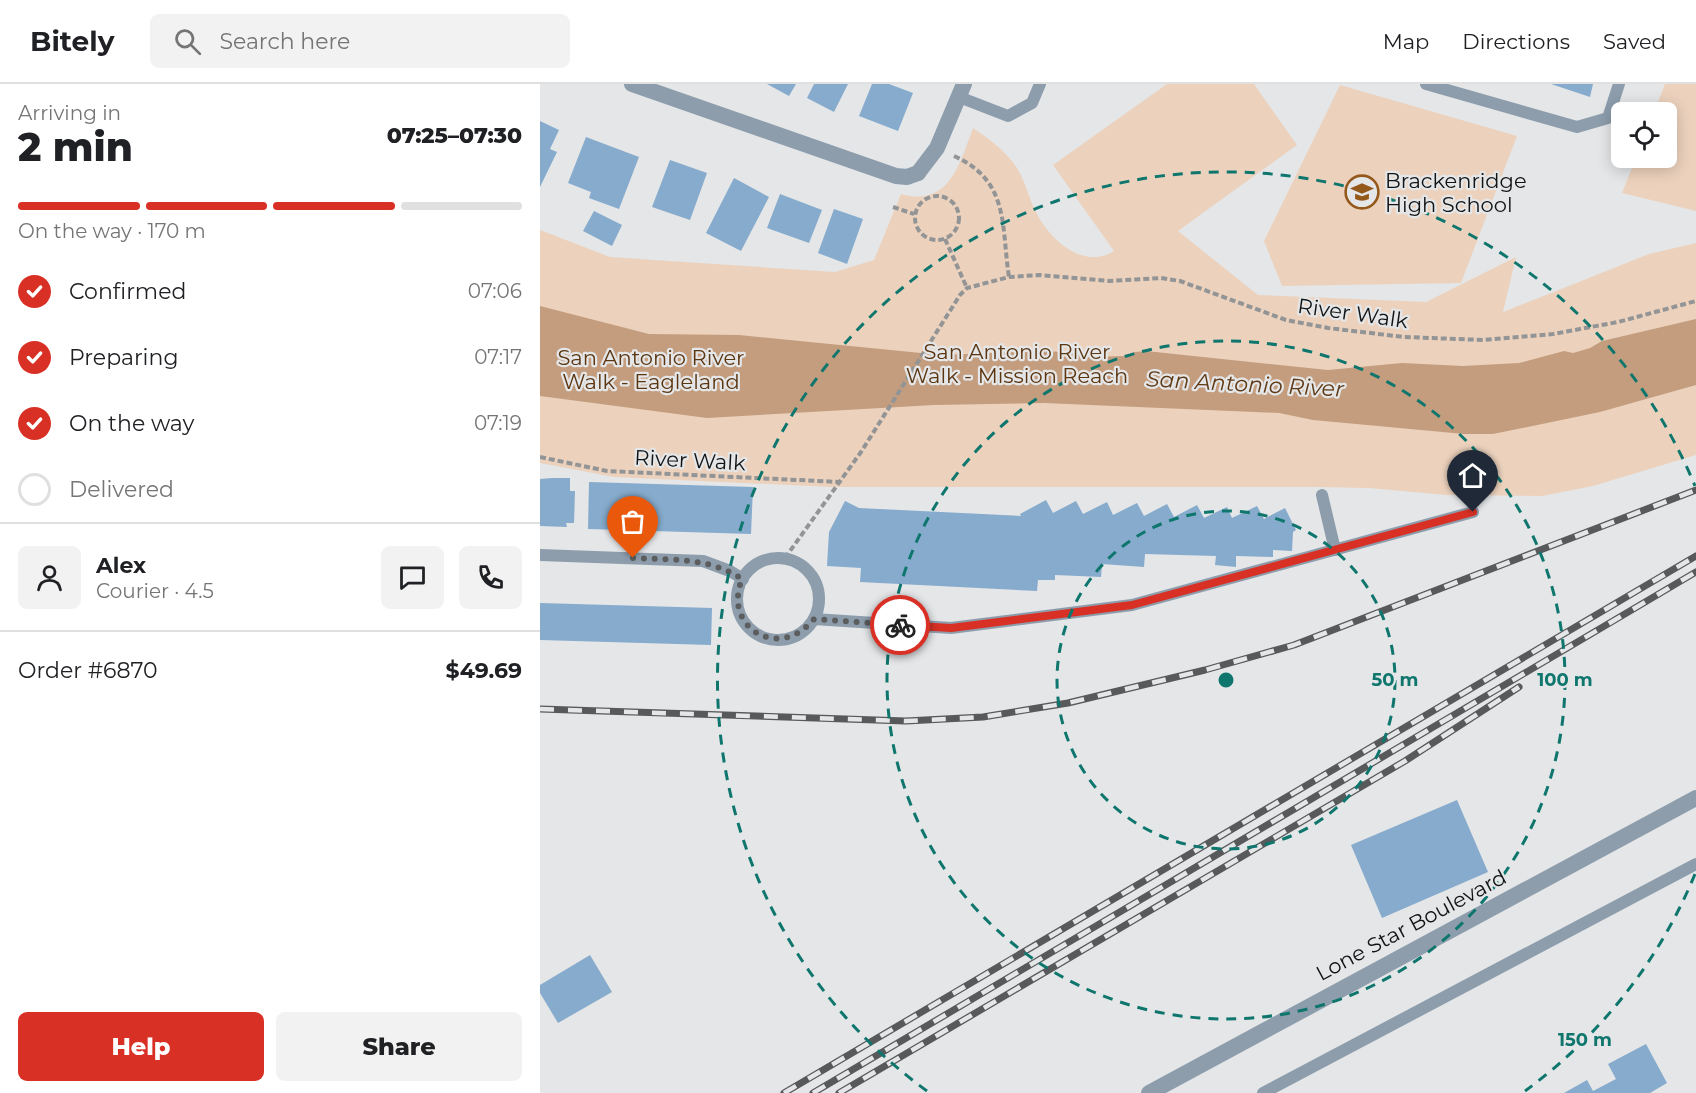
<!DOCTYPE html>
<html lang="en">
<head>
<meta charset="utf-8">
<style>
  body { margin:0; font-family:Montserrat,sans-serif; background:#f2f2f2; color:#202124; height:100vh; display:flex; flex-direction:column; font-size:22px; white-space:nowrap }
  * { box-sizing:border-box; margin:0 }
  p { font-size:20px; color:#757577 }
  .icon { flex:none; width:33px; height:33px; fill:none; stroke:currentColor; stroke-width:2; stroke-linecap:round; stroke-linejoin:round }
  .map { position:relative; flex:1; overflow:hidden }
  .sheet { display:flex; flex-direction:column; background:#fff; width:540px }
  .sheet>* { flex:none }
  .buttons { position:absolute; left:1071px; top:18px; display:grid; gap:12px }
  .buttons a { display:grid; place-items:center; width:66px; height:66px; border-radius:9px; background:#fff; box-shadow:0 3px 15px #0003; font-size:30px }
  .pin { position:absolute; display:grid; place-items:center; width:51px; height:51px; color:#fff; margin:-62px -26px; border-radius:50% 50% 50% 0; rotate:-45deg; box-shadow:0 0 6px #0007 }
  .pin .icon { rotate:45deg }
  .courier { position:absolute; display:grid; place-items:center; width:60px; height:60px; margin:-30px; border:4px solid #d93025; border-radius:50%; background:#fff; color:#222; box-shadow:0 2px 8px #0007 }
  .head em { font-style:normal; font-weight:800 }
  .head div { display:flex; flex-direction:column-reverse }
  .head { display:flex; align-items:center; justify-content:space-between; height:102px; padding:0 18px }
  h1 { font-size:39px; font-weight:800; line-height:45px }
  .bar { display:grid; grid-template-columns:repeat(4,1fr); gap:9px 6px; align-content:center; height:72px; padding:0 18px }
  .bar i { height:8px; border-radius:4px; background:#e0e0e0 }
  .bar .active { background:#d93025 }
  .bar p { grid-column:span 4 }
  .line { display:flex; align-items:center; gap:15px; padding:0 18px; border-top:2px solid #e0e0e0 }
  .line div { flex:1 }
  .round { display:grid; place-items:center; flex:none; width:63px; height:63px; border-radius:9px; background:#f2f2f2 }
  ol { padding:0 18px; list-style:none }
  li { display:flex; align-items:center; gap:18px; height:66px }
  li p { margin-inline-start:auto }
  li .icon { padding:6px; border-radius:50%; background:#d93025; color:#fff; stroke-width:4 }
  li:last-child { color:#757577 }
  li i { width:33px; height:33px; border:3px solid #e0e0e0; border-radius:50% }
  .cta { display:flex; gap:12px; margin-top:auto; padding:12px 18px }
  .cta a { flex:1; height:69px; border-radius:9px; background:#d93025; color:#fff; font-size:24px; font-weight:800; line-height:69px; text-align:center }
  .cta a+a { background:#f2f2f2; color:#202124 }
  header { display:flex; align-items:center; gap:36px; box-sizing:border-box; height:84px; padding:0 30px; background:#fff; border-bottom:2px solid #e0e0e0 }
  header strong { font-size:28px }
  nav { display:flex; gap:33px; margin-inline-start:auto; font-size:21px }
  .search { width:420px; height:54px; background:#f2f2f2; display:flex; align-items:center; gap:15px; box-sizing:border-box; padding:0 21px; border-radius:9px; color:#757577; font-size:22px }
  main { display:flex; flex:1; min-height:0 }
  .map>svg:first-child { display:block }
  .green { fill:#ecd2bd }
  .water { fill:#c39d7e }
  .building { fill:#86abcc }
  .lines { fill:none; stroke-linecap:round; stroke-linejoin:round }
  .path { stroke:#929495; stroke-width:4; stroke-dasharray:6 3; stroke-linecap:butt }
  .service { stroke:#8d9dac; stroke-width:12 }
  .minor { stroke:#8d9dac; stroke-width:16 }
  .tertiary { stroke:#8d9dac; stroke-width:16 }
  .rail-casing { stroke:#58595a; stroke-width:7 }
  .rail { stroke:#e4e6e8; stroke-width:4.5; stroke-dasharray:14; stroke-linecap:butt }
  .done { stroke:#5c5d5e; stroke-width:6; stroke-dasharray:0 10.8 }
  .route { stroke:#d93025; stroke-width:8 }
  .ring { fill:none; stroke:#0f766e; stroke-width:3; stroke-dasharray:10 8 }
  .labels { text-anchor:middle; dominant-baseline:central; stroke-width:4.5; stroke-linejoin:round; paint-order:stroke }
  .poi-label { font-size:21px; fill:#121313; stroke:#e4e6e8; text-anchor:start }
  .street-label { font-size:21px; fill:#121313; stroke:#e4e6e8 }
  .park-label { font-size:21px; fill:#5c3611; stroke:#e4e6e8 }
  .water-label { font-size:22px; font-style:italic; fill:#603915; stroke:#e4e6e8 }
  .centre { fill:#0f766e; stroke:#e4e6e8; stroke-width:3 }
  .ring-label { font-size:18px; text-anchor:middle; font-weight:bold; fill:#0f766e; stroke:#e4e6e8; stroke-width:4.5; stroke-linejoin:round; paint-order:stroke }
</style>
</head>
<body>
<header>
<strong>Bitely</strong>
<div class="search"><svg class="icon" aria-label="search" viewBox="0 0 24 24"><circle cx="10" cy="10" r="6"/><path d="M15 15l6 6"/></svg>Search here</div>
<nav><a>Map</a><a>Directions</a><a>Saved</a></nav>
</header>
<main>
<section class="sheet">
<div class="head"><div><h1>2 min</h1><p>Arriving in</p></div><em>07:25–07:30</em></div>
<div class="bar"><i class="active"></i><i class="active"></i><i class="active"></i><i></i><p>On the way · 170 m</p></div>
<ol>
<li><svg class="icon" aria-label="check" viewBox="0 0 24 24"><path d="M5 12l5 5 9-10"/></svg>Confirmed<p>07:06</p></li>
<li><svg class="icon" aria-label="check" viewBox="0 0 24 24"><path d="M5 12l5 5 9-10"/></svg>Preparing<p>07:17</p></li>
<li><svg class="icon" aria-label="check" viewBox="0 0 24 24"><path d="M5 12l5 5 9-10"/></svg>On the way<p>07:19</p></li>
<li><i></i>Delivered</li>
</ol>
<div class="line" style="height:108px"><a class="round"><svg class="icon" aria-label="person" viewBox="0 0 24 24"><circle cx="12" cy="8" r="4"/><path d="M4 21q1-7 8-7t8 7"/></svg></a><div><b>Alex</b><p>Courier · 4.5</p></div><a class="round"><svg class="icon" aria-label="chat" viewBox="0 0 24 24"><path d="M4 5h16v11H9l-5 4z"/></svg></a><a class="round"><svg class="icon" aria-label="phone" viewBox="0 0 24 24"><path d="M5 4h4l2 5-3 2q2 4 5 5l2-3 5 2v4C11 20 4 13 5 4z"/></svg></a></div>
<div class="line" style="height:78px"><div>Order #6870</div><b>$49.69</b></div>
<div class="cta"><a>Help</a><a>Share</a></div>
</section>
<div class="map">
<svg width="1156" height="1009" viewBox="0 0 1156 1009">
  <rect width="100%" height="100%" fill="#e4e6e8"/>
  <g class="green">
    <path d="M 627,0 L 714,0 L 757,61 L 638,147 L 718,211 L 886,218 L 976,173 L 963,228 L 1109,170 L 1156,159 L 1156,371 L 1053,402 L 1002,412 L 906,411 L 829,404 L 775,403 L 291,403 L 74,393 L 0,379 L 0,146 L 70,173 L 295,188 L 334,176 L 361,110 C 410,124 420,78 433,44 C 449,55 466,67 477,84 C 486,98 489,116 497,130 C 511,157 544,186 574,167 L 513,81 Z"/>
    <polygon points="1125,0 1156,0 1156,127 1082,109 1096,74 1126,74 1126,28 1114,28"/>
    <polygon points="800,1 977,52 921,199 742,202 724,157"/>
  </g>
  <polygon class="water" points="0,222 109,250 199,251 401,271 506,267 534,269 548,273 586,272 595,268 606,267 788,286 862,279 923,282 979,279 1024,267 1033,269 1050,264 1062,257 1156,235 1156,301 1060,328 953,350 924,350 773,336 739,329 504,319 394,321 167,334 0,312"/>
  <g class="building">
    <polygon points="227,0 256,0 249,12"/>
    <polygon points="274,0 308,0 294,28 267,14"/>
    <polygon points="332,0 349,0 373,9 358,47 319,32"/>
    <polygon points="1011,0 1053,0 1050,13"/>
    <polygon points="0,37 19,46 10,65 17,68 0,103"/>
    <polygon points="46,53 99,73 79,125 49,114 51,108 28,99"/>
    <polygon points="130,76 167,89 150,136 112,123"/>
    <polygon points="194,94 229,113 201,167 166,149"/>
    <polygon points="240,110 282,126 269,159 227,144"/>
    <polygon points="294,125 323,135 307,180 278,169"/>
    <polygon points="54,127 82,141 72,162 43,147"/>
    <polygon points="12,394 30,394 30,407 35,407 34,439 26,439 27,443 0,442 0,395"/>
    <polygon points="49,398 213,403 211,450 48,445"/>
    <polygon points="506,416 513,429 536,417 543,430 567,418 573,431 597,419 604,432 627,420 634,433 657,421 664,434 687,423 692,434 717,422 724,435 745,424 756,446 753,448 752,467 733,466 733,473 696,472 696,483 675,481 676,472 605,470 604,483 562,480 561,493 515,491 515,496 498,496 497,507 320,498 321,484 287,482 289,448 305,417 319,424 481,432 480,430"/>
    <polygon points="0,519 172,524 171,561 0,556"/>
    <polygon points="917,716 948,788 842,834 811,761"/>
    <polygon points="50,871 72,908 18,939 0,909 0,901"/>
    <polygon points="1106,960 1127,999 1110,1009 1024,1009 1047,996 1053,1007 1076,995 1068,980"/>
  </g>
  <g class="lines">
    <g class="path">
      <path d="M 414,72 C 470,97 461,142 469,193"/>
      <circle cx="397" cy="134" r="22"/>
      <polyline points="353,123 374,130"/>
      <polyline points="405,155 427,204"/>
      <polyline points="0,373 67,387 300,398"/>
      <polyline points="245,474 321,368 420,211 427,204 469,193 500,191 569,197 621,194 640,197 746,236 788,244 864,253 944,256 1013,250 1078,238 1156,217"/>
    </g>
    <g class="service">
      <polyline points="886,0 1037,43 1068,34 1079,0"/>
      <polyline points="419,13 468,32 492,19 500,0"/>
      <polyline points="782,411 795,466"/>
      <polyline points="0,471 163,477 190,487 203,495"/>
      <circle cx="238" cy="515" r="41"/>
      <polyline points="274,535 411,544 592,521 933,428"/>
      <polyline points="723,1009 1156,780"/>
    </g>
    <g class="minor">
      <polyline points="92,0 356,92 367,93 378,89"/>
      <polyline points="609,1009 1156,714"/>
    </g>
    <polyline class="tertiary" points="378,89 397,64 424,0"/>
    <defs>
      <g id="rail">
        <polyline points="0,625 366,637 443,633 528,619 665,586 754,561 1156,406"/>
        <polyline points="244,1009 1156,472"/>
        <polyline points="273,1009 1156,488"/>
        <polyline points="299,1009 865,677 979,603"/>
      </g>
    </defs>
    <use href="#rail" class="rail-casing"/>
    <use href="#rail" class="rail"/>
  </g>
  <g class="lines">
    <path class="done" d="M 93,474 C 132,476 169,473 202,495 C 182,545 240,577 274,535 L 360,541"/>
    <polyline class="route" points="360,541 411,544 592,521 933,428"/>
  </g>
  <g class="ring">
    <circle cx="686" cy="596" r="169"/>
    <circle cx="686" cy="596" r="339"/>
    <path d="M1155 790A508 508 0 0 1 985 1007M387 1007A508 508 0 1 1 1155 402"/>
  </g>
  <defs>
    <symbol id="school-ring" viewBox="-11 -11 22 22"><circle r="9.5" fill="#e4e6e8" stroke="#95581b" stroke-width="1.5"/><path d="M0-5L7-2L0 1L-7-2ZM-4 1L0 2.5L4 1V4Q0 6-4 4Z" fill="#95581b"/></symbol>
  </defs>
  <g fill-rule="evenodd">
    <use href="#school-ring" x="803" y="89" width="38" height="38"/>
  </g>
  <g class="labels">
    <g class="poi-label">
      <text x="845" y="96">Brackenridge<tspan x="845" dy="24">High School</tspan></text>
    </g>
    <g class="street-label">
      <text transform="translate(813 229) rotate(8)">River Walk</text>
      <text transform="translate(150 376) rotate(3)">River Walk</text>
      <text transform="translate(871 841) rotate(-28)">Lone Star Boulevard</text>
    </g>
    <g class="park-label">
      <text x="477" y="267">San Antonio River<tspan x="477" dy="24">Walk - Mission Reach</tspan></text>
      <text x="111" y="273">San Antonio River<tspan x="111" dy="24">Walk - Eagleland</tspan></text>
    </g>
    <g class="water-label">
      <text transform="translate(705 300) rotate(3)">San Antonio River</text>
    </g>
  </g>
  <circle cx="686" cy="596" r="9" class="centre"/>
  <g class="ring-label">
    <text x="855" y="602">50 m</text>
    <text x="1025" y="602">100 m</text>
    <text x="1045" y="962">150 m</text>
  </g>
</svg>
<div class="buttons">
<a><svg class="icon" aria-label="locate" viewBox="0 0 24 24"><circle cx="12" cy="12" r="6"/><path d="M12 2v4M12 18v4M2 12h4M18 12h4"/></svg></a>
</div>
<div class="pin" style="left:93px;top:474px;background:#ea580c"><svg class="icon" aria-label="bag" viewBox="0 0 24 24"><path d="M5 8h14l-1 12H6zM9 8a3 3 0 0 1 6 0"/></svg></div>
<div class="pin" style="left:933px;top:428px;background:#1f2937"><svg class="icon" aria-label="home" viewBox="0 0 24 24"><path d="M3 11l9-7 9 7M6 9v11h12V9"/></svg></div>
<div class="courier" style="left:360px;top:541px"><svg class="icon" aria-label="bike" viewBox="0 0 24 24"><circle cx="6" cy="16" r="4"/><circle cx="18" cy="16" r="4"/><path d="M6 16l4-8h5l3 8M10 8l3 8H6M13 5h3"/></svg></div>
</div>
</main>
</body>
</html>
